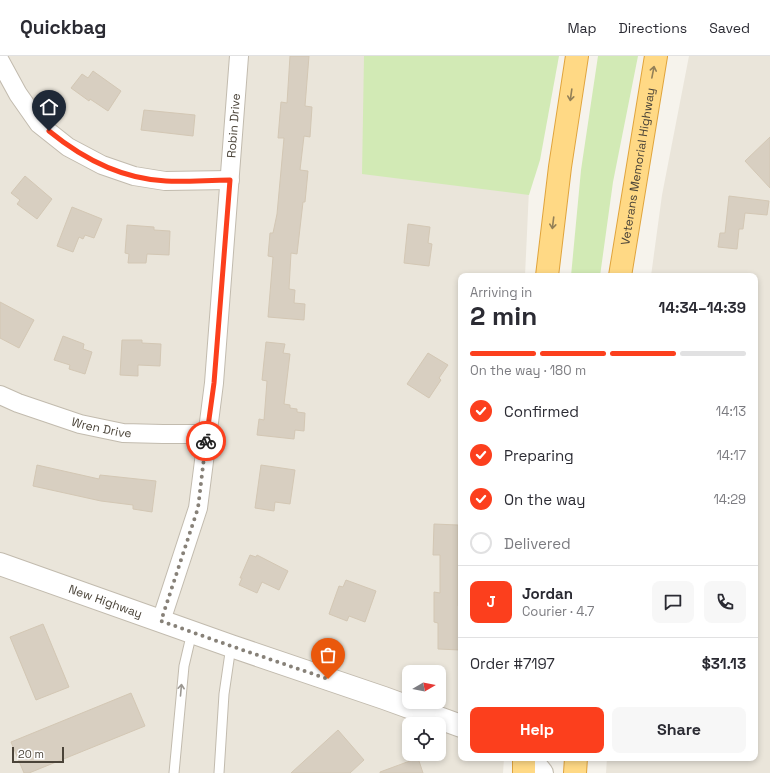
<!DOCTYPE html>
<html lang="en">
<head>
<meta charset="utf-8">
<style>
  body { margin:0; font-family:"Space Grotesk",sans-serif; background:#f7f7f7; color:#2b2b33; height:100vh; display:flex; flex-direction:column; font-size:15px; white-space:nowrap }
  * { box-sizing:border-box; margin:0 }
  p { font-size:13px; color:#7c7c81 }
  .icon { flex:none; width:22px; height:22px; fill:none; stroke:currentColor; stroke-width:2; stroke-linecap:round; stroke-linejoin:round }
  .map { position:relative; flex:1; overflow:hidden }
  .panel { position:absolute; left:458px; top:217px; width:300px; height:488px; display:flex; flex-direction:column; background:#fff; border-radius:8px; box-shadow:0 2px 6px #0003 }
  .panel>* { flex:none }
  .needle { width:26px; rotate:80deg }
  .fabs { position:absolute; left:402px; top:609px; display:grid; gap:8px }
  .fabs a { display:grid; place-items:center; width:44px; height:44px; border-radius:8px; background:#fff; box-shadow:0 2px 6px #0003; font-size:20px }
  .scale { position:absolute; left:12px; bottom:10px; width:52px; box-sizing:border-box; padding-left:4px; border:2px solid #4b4439; border-top:0; font-size:11px; line-height:14px; white-space:nowrap; color:#4b4439; -webkit-text-stroke:3px #fff; paint-order:stroke }
  .pin { position:absolute; display:grid; place-items:center; width:34px; height:34px; color:#fff; margin:-41px -17px; border-radius:50% 50% 50% 0; rotate:-45deg; box-shadow:0 0 4px #0007 }
  .pin .icon { rotate:45deg }
  .courier { position:absolute; display:grid; place-items:center; width:40px; height:40px; margin:-20px; border:3px solid #fc3f1d; border-radius:50%; background:#fff; color:#222; box-shadow:0 1px 5px #0007 }
  .head em { font-style:normal; font-weight:700 }
  .head div { display:flex; flex-direction:column-reverse }
  .head { display:flex; align-items:center; justify-content:space-between; height:68px; padding:0 12px }
  h1 { font-size:26px; font-weight:700; line-height:30px }
  .bar { display:grid; grid-template-columns:repeat(4,1fr); gap:6px 4px; align-content:center; height:48px; padding:0 12px }
  .bar i { height:5px; border-radius:3px; background:#e1e1e2 }
  .bar .selected { background:#fc3f1d }
  .bar p { grid-column:span 4 }
  .line { display:flex; align-items:center; gap:10px; padding:0 12px; border-top:1px solid #e1e1e2 }
  .line div { flex:1 }
  .round { display:grid; place-items:center; flex:none; width:42px; height:42px; border-radius:8px; background:#f7f7f7 }
  ol { padding:0 12px; list-style:none }
  li { display:flex; align-items:center; gap:12px; height:44px }
  li p { margin-inline-start:auto }
  li .icon { padding:4px; border-radius:50%; background:#fc3f1d; color:#fff; stroke-width:4 }
  li:last-child { color:#7c7c81 }
  li i { width:22px; height:22px; border:2px solid #e1e1e2; border-radius:50% }
  .primary-button { display:flex; gap:8px; margin-top:auto; padding:8px 12px }
  .primary-button a { flex:1; height:46px; border-radius:8px; background:#fc3f1d; color:#fff; font-size:16px; font-weight:700; line-height:46px; text-align:center }
  .primary-button a+a { background:#f7f7f7; color:#2b2b33 }
  header { display:flex; align-items:center; gap:24px; box-sizing:border-box; height:56px; padding:0 20px; background:#fff; border-bottom:1px solid #e1e1e2 }
  header strong { font-size:19px }
  nav { display:flex; gap:22px; margin-inline-start:auto; font-size:14px }
  .map>svg:first-child { display:block }
  .residential { fill:#eae5da; fill-rule:evenodd }
  .green { fill:#d2eab5 }
  .building { fill:#d8cfc1; stroke:#d3c7b4 }
  .lines { fill:none; stroke-linecap:round; stroke-linejoin:round }
  .service-casing { stroke:#c2bbae; stroke-width:11 }
  .minor-casing { stroke:#c2bbae; stroke-width:20 }
  .tertiary-casing { stroke:#c2bbae; stroke-width:24 }
  .trunk-casing { stroke:#e0a43c; stroke-width:24 }
  .service { stroke:#fff; stroke-width:9 }
  .minor { stroke:#fff; stroke-width:18 }
  .tertiary { stroke:#fff; stroke-width:22 }
  .trunk { stroke:#ffd985; stroke-width:22 }
  .oneway { stroke:#938057 }
  .oneway2 { stroke:#9c9892 }
  .done { stroke:#878178; stroke-width:4; stroke-dasharray:0 7.2 }
  .route { stroke:#fc3f1d; stroke-width:5 }
  .labels { text-anchor:middle; dominant-baseline:central; stroke-width:3; stroke-linejoin:round; paint-order:stroke }
  .street-label { font-size:12px; fill:#4b4439; stroke:#fff }
</style>
</head>
<body>
<header>
<strong>Quickbag</strong>
<nav><a>Map</a><a>Directions</a><a>Saved</a></nav>
</header>
<div class="map">
<svg width="770" height="717" viewBox="0 0 770 717">
  <rect width="100%" height="100%" fill="#f6f3ec"/>
  <g class="residential">
    <path d="M 0,0 L 412,0 L 530,112 L 525,220 L 461,220 L 461,702 L 504,702 L 503,717 L 0,717 ZM 409,616 L 439,616 L 439,646 L 409,646 ZM 409,668 L 439,668 L 439,698 L 409,698 Z"/>
    <polygon points="689,0 770,0 770,717 606,717 607,702 755,702 755,220 651,220 662,139"/>
  </g>
  <g class="green">
    <polygon points="364,0 559,0 540,104 529,139 362,118"/>
    <polygon points="598,0 638,0 613,126 600,220 571,220 581,114"/>
  </g>
  <g class="building">
    <polygon points="290,0 309,0 305,50 312,51 310,81 304,80 300,114 308,115 305,146 303,146 297,198 291,197 289,233 295,234 294,247 305,248 304,264 268,261 273,201 268,200 270,177 273,177 277,158 284,82 278,82 281,46 287,47"/>
    <polygon points="93,15 121,35 108,55 90,43 89,45 71,32 82,18 88,22"/>
    <polygon points="144,54 195,59 193,80 141,74"/>
    <polygon points="770,81 770,132 745,105"/>
    <polygon points="25,120 52,143 37,163 17,148 20,144 11,137"/>
    <polygon points="729,140 769,145 767,159 745,157 743,173 739,173 737,193 718,191 720,177 725,177"/>
    <polygon points="72,151 102,163 94,182 85,179 83,183 79,181 73,196 57,190"/>
    <polygon points="408,168 430,171 428,187 432,188 429,210 404,207"/>
    <polygon points="127,169 154,171 154,174 170,175 169,199 147,198 146,207 128,207 129,198 125,197"/>
    <polygon points="0,246 34,264 19,292 0,282"/>
    <polygon points="63,280 84,288 83,293 92,296 85,318 69,313 70,309 54,304"/>
    <polygon points="122,284 142,284 142,287 161,288 160,310 138,309 138,320 120,319"/>
    <polygon points="266,286 285,288 283,297 290,298 284,348 290,349 290,352 297,353 297,356 305,357 304,375 295,374 294,383 257,379 259,363 264,364 267,325 262,324"/>
    <polygon points="428,297 448,309 439,322 441,324 429,342 407,328"/>
    <polygon points="37,409 99,423 100,419 156,425 152,456 133,453 133,449 101,445 33,430"/>
    <polygon points="261,409 295,414 290,448 275,446 274,455 255,452"/>
    <polygon points="434,468 458,469 458,550 461,550 460,594 438,593 438,567 434,566 434,536 440,537 440,499 433,499"/>
    <polygon points="250,499 256,501 257,499 288,515 279,534 262,526 257,537 239,529 242,522 240,522"/>
    <polygon points="346,524 376,535 365,566 349,560 347,565 329,558 339,530 343,531"/>
    <polygon points="43,568 69,631 36,644 10,581"/>
    <polygon points="131,637 145,670 29,717 24,717 11,686"/>
    <polygon points="338,674 364,704 350,717 291,717"/>
    <polygon points="418,702 423,717 380,717 380,716"/>
  </g>
  <g class="lines">
    <defs>
      <g id="service">
        <polyline points="174,717 184,610 192,576"/>
        <polyline points="219,717 224,638 231,590"/>
      </g>
      <g id="minor">
        <polyline points="0,5 18,38 39,68 68,91 102,109 134,120 165,125 230,124"/>
        <path id="s1" d="M 0,339 L 18,347 L 80,368 L 123,377 L 163,378 L 207,378"/>
        <path id="s2" d="M 161,565 L 198,452 L 214,327 L 239,0"/>
      </g>
      <g id="tertiary">
        <path id="s3" d="M 0,508 L 231,590 L 384,642 L 461,670"/>
        <polyline points="530,702 542,717"/>
      </g>
      <g id="trunk">
        <polyline points="547,220 560,111 577,0"/>
        <path id="s4" d="M 620,220 L 656,0"/>
        <polyline points="524,717 524,702"/>
        <polyline points="575,717 576,702"/>
      </g>
    </defs>
    <use href="#service" class="service-casing"/>
    <use href="#minor" class="minor-casing"/>
    <use href="#tertiary" class="tertiary-casing"/>
    <use href="#trunk" class="trunk-casing"/>
    <use href="#service" class="service"/>
    <use href="#minor" class="minor"/>
    <use href="#tertiary" class="tertiary"/>
    <use href="#trunk" class="trunk"/>
  </g>
  <defs><path id="oneway-shaft" d="M-6 0H5M1.5-3L5.5 0L1.5 3" fill="none" stroke-width="1.6" stroke-linecap="round" stroke-linejoin="round"/></defs>
  <g class="oneway">
    <use href="#oneway-shaft" transform="translate(653 16) rotate(-79)"/>
    <use href="#oneway-shaft" transform="translate(571 39) rotate(98)"/>
    <use href="#oneway-shaft" transform="translate(553 167) rotate(97)"/>
  </g>
  <use class="oneway2" href="#oneway-shaft" transform="translate(181 634) rotate(-85)"/>
  <g class="lines">
    <polyline class="done" points="206,385 198,452 161,565 231,590 328,623"/>
    <path class="route" d="M 49,75 C 82,102 122,123 166,125 C 187,126 209,124 230,124 L 214,327 L 206,385"/>
  </g>
  <g class="labels">
    <g class="street-label">
      <text stroke="none"><textPath href="#s2" startOffset="503">Robin Drive</textPath></text>
      <text stroke="none"><textPath href="#s4" startOffset="111">Veterans Memorial Highway</textPath></text>
      <text stroke="none"><textPath href="#s1" startOffset="107">Wren Drive</textPath></text>
      <text stroke="none"><textPath href="#s3" startOffset="112">New Highway</textPath></text>
    </g>
  </g>
</svg>
<div class="fabs">
<a><svg class="needle" viewBox="-14 -14 28 28"><path d="M0-13l5 13h-10z" fill="#e53935"/><path d="M0 13l5-13h-10z" fill="#7c7c81"/></svg></a>
<a><svg class="icon" aria-label="locate" viewBox="0 0 24 24"><circle cx="12" cy="12" r="6"/><path d="M12 2v4M12 18v4M2 12h4M18 12h4"/></svg></a>
</div>
<div class="scale">20 m</div>
<div class="pin" style="left:328px;top:623px;background:#ea580c"><svg class="icon" aria-label="bag" viewBox="0 0 24 24"><path d="M5 8h14l-1 12H6zM9 8a3 3 0 0 1 6 0"/></svg></div>
<div class="pin" style="left:49px;top:75px;background:#1f2937"><svg class="icon" aria-label="home" viewBox="0 0 24 24"><path d="M3 11l9-7 9 7M6 9v11h12V9"/></svg></div>
<div class="courier" style="left:206px;top:385px"><svg class="icon" aria-label="bike" viewBox="0 0 24 24"><circle cx="6" cy="16" r="4"/><circle cx="18" cy="16" r="4"/><path d="M6 16l4-8h5l3 8M10 8l3 8H6M13 5h3"/></svg></div>
<section class="panel">
<div class="head"><div><h1>2 min</h1><p>Arriving in</p></div><em>14:34–14:39</em></div>
<div class="bar"><i class="selected"></i><i class="selected"></i><i class="selected"></i><i></i><p>On the way · 180 m</p></div>
<ol>
<li><svg class="icon" aria-label="check" viewBox="0 0 24 24"><path d="M5 12l5 5 9-10"/></svg>Confirmed<p>14:13</p></li>
<li><svg class="icon" aria-label="check" viewBox="0 0 24 24"><path d="M5 12l5 5 9-10"/></svg>Preparing<p>14:17</p></li>
<li><svg class="icon" aria-label="check" viewBox="0 0 24 24"><path d="M5 12l5 5 9-10"/></svg>On the way<p>14:29</p></li>
<li><i></i>Delivered</li>
</ol>
<div class="line" style="height:72px"><b class="round" style="background:#fc3f1d;color:#fff">J</b><div><b>Jordan</b><p>Courier · 4.7</p></div><a class="round"><svg class="icon" aria-label="chat" viewBox="0 0 24 24"><path d="M4 5h16v11H9l-5 4z"/></svg></a><a class="round"><svg class="icon" aria-label="phone" viewBox="0 0 24 24"><path d="M5 4h4l2 5-3 2q2 4 5 5l2-3 5 2v4C11 20 4 13 5 4z"/></svg></a></div>
<div class="line" style="height:52px"><div>Order #7197</div><b>$31.13</b></div>
<div class="primary-button"><a>Help</a><a>Share</a></div>
</section>
</div>
</body>
</html>
